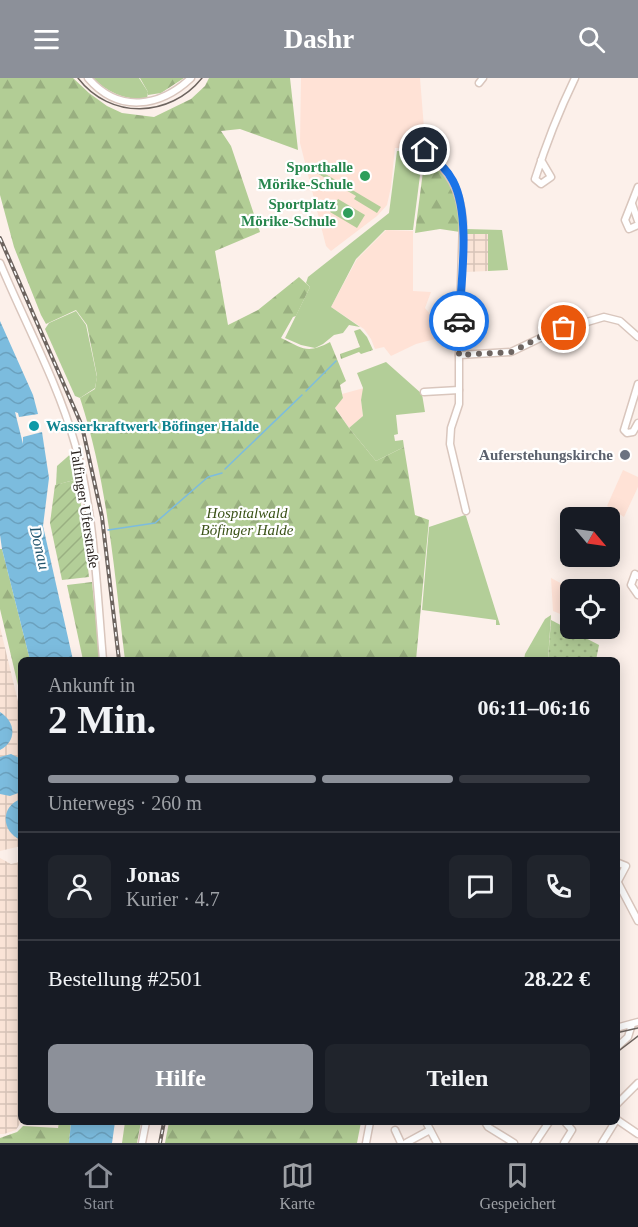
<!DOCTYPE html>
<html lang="de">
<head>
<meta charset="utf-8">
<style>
  body { margin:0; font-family:Georgia,serif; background:#20242c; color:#f1f3f6; height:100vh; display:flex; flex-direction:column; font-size:22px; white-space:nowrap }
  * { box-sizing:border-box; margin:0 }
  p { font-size:20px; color:#9ea1a6 }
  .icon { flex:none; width:33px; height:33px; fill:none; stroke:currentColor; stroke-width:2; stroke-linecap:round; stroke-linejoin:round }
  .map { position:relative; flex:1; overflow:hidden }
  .panel { position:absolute; left:18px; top:579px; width:602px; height:468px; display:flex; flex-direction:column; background:#171b24; border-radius:9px; box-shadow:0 3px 15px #0003 }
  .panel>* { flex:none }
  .needle { width:39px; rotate:119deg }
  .buttons { position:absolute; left:560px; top:429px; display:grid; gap:12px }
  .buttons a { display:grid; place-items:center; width:60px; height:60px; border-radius:9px; background:#171b24; box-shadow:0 3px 15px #0003; font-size:30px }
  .pin { position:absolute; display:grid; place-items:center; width:51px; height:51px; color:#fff; margin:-26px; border:3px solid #fff; border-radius:50%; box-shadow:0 2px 6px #0007 }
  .courier { position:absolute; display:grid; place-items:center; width:60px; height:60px; margin:-30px; border:4px solid #1a73e8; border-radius:50%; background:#fff; color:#222; box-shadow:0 2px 8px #0007 }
  .summary em { font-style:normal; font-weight:700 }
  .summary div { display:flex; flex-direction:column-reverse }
  .summary { display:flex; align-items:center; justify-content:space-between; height:102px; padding:0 30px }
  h1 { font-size:39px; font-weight:700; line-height:45px }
  .bar { display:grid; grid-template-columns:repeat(4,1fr); gap:9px 6px; align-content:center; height:72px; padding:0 30px }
  .bar i { height:8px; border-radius:4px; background:#363941 }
  .bar .current { background:#8c9099 }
  .bar p { grid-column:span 4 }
  .line { display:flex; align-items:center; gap:15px; padding:0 30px; border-top:2px solid #363941 }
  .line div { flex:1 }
  .round { display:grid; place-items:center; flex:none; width:63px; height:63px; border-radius:9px; background:#20242c }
  .button { display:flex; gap:12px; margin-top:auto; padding:12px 30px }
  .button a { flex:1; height:69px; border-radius:9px; background:#8c9099; color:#fff; font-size:24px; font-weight:700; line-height:69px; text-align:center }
  .button a+a { background:#20242c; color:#f1f3f6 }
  header { display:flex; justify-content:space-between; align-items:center; height:78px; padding:0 30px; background:#8c9099; color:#fff; font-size:27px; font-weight:700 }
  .tab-bar { display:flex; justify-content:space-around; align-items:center; height:84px; border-top:2px solid #363941; background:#171b24; font-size:16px; color:#9ea1a6 }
  .tab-bar a { display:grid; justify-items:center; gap:3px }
  .tab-bar .current { color:#8c9099 }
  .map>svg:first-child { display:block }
  .industrial { fill:url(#industrial-grid) }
  .built { fill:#ffe2d6 }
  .grass { fill:#b3ce98 }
  .forest { fill:url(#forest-firs) }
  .park { fill:url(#park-dots) }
  .garden { fill:url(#garden-furrows) }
  .water { fill:url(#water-waves) }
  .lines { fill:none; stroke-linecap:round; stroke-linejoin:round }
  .stream { stroke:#7cbcde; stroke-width:1.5 }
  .minor-casing { stroke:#d9c6bd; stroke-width:9 }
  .minor { stroke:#fff; stroke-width:6 }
  .tram { stroke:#6d645f; stroke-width:1.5 }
  .rail-casing { stroke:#6d645f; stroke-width:4 }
  .rail { stroke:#fff; stroke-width:1.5; stroke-dasharray:4.5; stroke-linecap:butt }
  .done { stroke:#6f6662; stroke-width:6; stroke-dasharray:0 10.8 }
  .route { stroke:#1a73e8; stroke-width:8 }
  .leisure-dot { fill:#2e9e5b; stroke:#fff; stroke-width:2 }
  .culture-dot { fill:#0f9aa8; stroke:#fff; stroke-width:2 }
  .worship-dot { fill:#6b7280; stroke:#fff; stroke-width:2 }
  .labels { text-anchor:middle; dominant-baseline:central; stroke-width:4.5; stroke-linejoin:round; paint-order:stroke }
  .leisure-label { font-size:15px; font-weight:bold; fill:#27864d; stroke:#fff; text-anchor:end }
  .culture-label { font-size:15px; font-weight:bold; fill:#0d838f; stroke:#fff; text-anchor:start }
  .worship-label { font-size:15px; font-weight:bold; fill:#5b616d; stroke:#fff; text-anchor:end }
  .street-label { font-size:15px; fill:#231c18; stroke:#fff }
  .park-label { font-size:15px; font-style:italic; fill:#3a5217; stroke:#fff }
  .water-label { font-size:16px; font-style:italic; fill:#21546c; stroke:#fff }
</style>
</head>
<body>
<header><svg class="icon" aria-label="menu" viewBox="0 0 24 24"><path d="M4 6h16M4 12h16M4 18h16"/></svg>Dashr<svg class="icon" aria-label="search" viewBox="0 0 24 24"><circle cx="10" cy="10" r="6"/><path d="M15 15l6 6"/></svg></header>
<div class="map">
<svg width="638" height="1065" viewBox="0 0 638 1065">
  <defs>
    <pattern id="industrial-grid" width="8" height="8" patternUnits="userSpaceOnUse" patternTransform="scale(1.5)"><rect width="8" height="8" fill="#fae4d7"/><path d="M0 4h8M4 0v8" fill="none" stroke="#d6c3b8"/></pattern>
    <pattern id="forest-firs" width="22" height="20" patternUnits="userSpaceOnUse" patternTransform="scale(1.5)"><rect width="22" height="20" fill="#b2cd95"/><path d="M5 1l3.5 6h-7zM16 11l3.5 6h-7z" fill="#99af80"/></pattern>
    <pattern id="park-dots" width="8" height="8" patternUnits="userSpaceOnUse" patternTransform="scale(1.5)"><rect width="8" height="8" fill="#b3ce98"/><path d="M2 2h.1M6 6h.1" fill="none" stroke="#9ab082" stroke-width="1.8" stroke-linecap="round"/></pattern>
    <pattern id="garden-furrows" width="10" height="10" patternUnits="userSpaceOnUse" patternTransform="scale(1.5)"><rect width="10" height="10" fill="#b3ce98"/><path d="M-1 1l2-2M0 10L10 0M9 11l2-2" fill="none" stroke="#9ab082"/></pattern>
    <pattern id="water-waves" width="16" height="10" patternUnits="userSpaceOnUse" patternTransform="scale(1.5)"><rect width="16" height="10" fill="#7cbcde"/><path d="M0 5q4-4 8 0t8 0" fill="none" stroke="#6ba1be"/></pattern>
  </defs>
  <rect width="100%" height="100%" fill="#fcf0ea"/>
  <g class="industrial">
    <polygon points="466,156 488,156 488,193 466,194"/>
    <polygon points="0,549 21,636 21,768 0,773"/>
    <polygon points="0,780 11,786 19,784 21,787 21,1044 16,1052 4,1056 0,1056"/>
  </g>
  <g class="built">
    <polygon points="301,0 420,0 424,50 423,70 395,70 391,109 387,127 377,138 331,173 326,168 300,65"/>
    <polygon points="386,152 413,153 413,213 431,214 425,230 439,247 439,260 416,266 391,278 384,269 375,271 371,261 364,251 331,229 357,181"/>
    <polygon points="364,310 361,322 363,338 349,350 335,329 343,320 342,316"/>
    <polygon points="623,392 638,399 638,409 624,439 607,428"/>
    <polygon points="551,500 572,511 570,512 570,540 553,533"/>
  </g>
  <g class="grass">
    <path d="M 93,0 L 139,0 L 148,14 L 147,21 C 125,22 108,15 93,0 Z"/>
    <polygon points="397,73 423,74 413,152 385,152 356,181 331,229 360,249 349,247 343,255 334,257 323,266 315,270 301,267 285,260 310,209 306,205 308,199 389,135"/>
    <polygon points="317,91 381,129 377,135 354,121 356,118 315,94"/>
    <polygon points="338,121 365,137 357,150 330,134"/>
    <polygon points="466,151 502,152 508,192 488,193 488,156 466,156"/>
    <polygon points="76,233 86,247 97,299 95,310 80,320 75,318 45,251 49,245"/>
    <polygon points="386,284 422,316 425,334 396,337 398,356 394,357 395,363 403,362 404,369 376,383 349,350 363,338 361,322 363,310 357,295"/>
    <polygon points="74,373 81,400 56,407 57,388"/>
    <polygon points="465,437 466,438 500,547 496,547 496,542 422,532 429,449"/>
    <polygon points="551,537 548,582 524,582 525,576 545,541"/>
  </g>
  <g class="forest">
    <path d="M 0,0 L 73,0 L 89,15 L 107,28 L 122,35 L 154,39 L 191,21 L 205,8 L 209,0 L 290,0 L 298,72 L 240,51 L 221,53 L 231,68 L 260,154 L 215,173 L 228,247 L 258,232 L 299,199 L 310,209 L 296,238 L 293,239 L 281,260 C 304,271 307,276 330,264 L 346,303 L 340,307 L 343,320 L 335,330 L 349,350 L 376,383 L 404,369 L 415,437 L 429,442 L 416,582 L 125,582 C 114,493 108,406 80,320 L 95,311 L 97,298 L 87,247 L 76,232 L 46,246 L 41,237 L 14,169 L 0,117 Z"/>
    <polygon points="140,0 184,0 161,15 148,17 148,14"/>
    <path d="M 428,77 C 453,102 459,119 460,154 L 440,151 L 415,155 L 425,78 Z"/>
    <polygon points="360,251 367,259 373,272 361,276 359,274 341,281 340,276 360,269 354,253"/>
    <polygon points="0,471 2,471 30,582 21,582 21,620 0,531"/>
    <polygon points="92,504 100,582 83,582 67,507"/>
    <polygon points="59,1044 71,1044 69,1065 0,1065 0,1060 17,1054 23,1048 58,1050"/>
    <polygon points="125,1044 141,1044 137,1065 122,1065"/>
    <polygon points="169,1044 361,1044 357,1065 165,1065"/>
  </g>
  <polygon class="park" points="551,542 599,567 596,582 548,582"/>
  <polygon class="garden" points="78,401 89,499 62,502 50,445 55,407"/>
  <g class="water">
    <polygon points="0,243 33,317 38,336 19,339 18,335 15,334 23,366 23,359 42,354 49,400 43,448 73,582 30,582 2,471 0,457"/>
    <path d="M 0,634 C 16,644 17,663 0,672 Z"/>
    <polygon points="11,676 21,681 21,714 10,718 0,716 0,679"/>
    <path d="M 21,721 L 21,762 C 1,754 0,728 21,721 Z"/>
    <polygon points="71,1044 115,1044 112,1065 69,1065"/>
  </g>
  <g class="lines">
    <g class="stream">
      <polyline points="306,313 336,283"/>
      <polyline points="225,391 302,317"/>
      <polyline points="108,452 155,445 208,399 222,395"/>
    </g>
    <defs>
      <g id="minor">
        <path d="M 88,0 C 119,36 160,29 191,0"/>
        <polyline points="479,5 483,0"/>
        <path d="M 425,72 C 450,94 460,110 463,144 L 459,262 L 459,326 L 451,350 L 450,366 L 466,433"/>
        <path d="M 541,82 L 551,99 L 541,106 L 535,101 C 546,66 559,33 575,0"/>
        <polyline points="638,109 625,142 629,151 638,147"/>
        <polyline points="632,126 638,143"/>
        <path d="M 0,185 C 25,245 57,303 75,366 C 94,431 97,513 103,582"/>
        <polyline points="459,277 511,274 553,254 604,239 620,243 638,259"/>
        <polyline points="638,306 624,352 627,355 633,354 638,345"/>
        <polyline points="424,314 459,312"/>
        <polyline points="638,498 635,496 631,507 638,517"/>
        <polyline points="616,784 626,788 618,803"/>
        <polyline points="616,801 638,843"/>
        <polyline points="616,950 638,944"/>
        <polyline points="616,970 628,959 632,946"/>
        <polyline points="616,1027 638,1005"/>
        <polyline points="616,1041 638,1056"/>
        <polyline points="426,1044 437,1065"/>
        <polyline points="485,1044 488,1049 514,1065"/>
        <polyline points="395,1052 401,1065"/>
        <polyline points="142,1065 146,1044"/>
        <polyline points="366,1065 370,1044"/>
        <polyline points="406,1065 430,1052"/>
        <polyline points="535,1065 549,1044"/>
        <polyline points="564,1065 572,1052 565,1044"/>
        <polyline points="602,1065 615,1044"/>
      </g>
    </defs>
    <use href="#minor" class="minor-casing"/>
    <use href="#minor" class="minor"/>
    <g class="tram">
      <path d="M 78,0 C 110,42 170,40 202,0"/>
      <polyline points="616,955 638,950"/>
      <polyline points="616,975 638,958"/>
    </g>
    <defs>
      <g id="rail">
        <polyline points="0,160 82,348 102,439 119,582"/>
        <polyline points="160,1065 164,1044"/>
      </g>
    </defs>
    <use href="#rail" class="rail-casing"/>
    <use href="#rail" class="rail"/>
  </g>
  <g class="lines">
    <polyline class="done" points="459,243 459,277 512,274 542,258 564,250"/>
    <path class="route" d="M 425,72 C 435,81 446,90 453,103 C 471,137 461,204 459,243"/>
  </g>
  <g class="leisure-dot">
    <circle cx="365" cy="98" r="6"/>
    <circle cx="348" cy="135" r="6"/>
  </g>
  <circle class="culture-dot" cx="34" cy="348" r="6"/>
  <circle class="worship-dot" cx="625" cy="377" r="6"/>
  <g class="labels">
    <g class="leisure-label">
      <text x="353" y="89">Sporthalle<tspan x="353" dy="17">Mörike-Schule</tspan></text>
      <text x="336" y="126">Sportplatz<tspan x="336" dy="17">Mörike-Schule</tspan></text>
    </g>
    <g class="culture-label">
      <text x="46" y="348">Wasserkraftwerk Böfinger Halde</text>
    </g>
    <g class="worship-label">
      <text x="613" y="377">Auferstehungskirche</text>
    </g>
    <g class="street-label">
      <text transform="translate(85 430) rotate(81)">Talfinger Uferstraße</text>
    </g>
    <g class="park-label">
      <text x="247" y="435">Hospitalwald<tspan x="247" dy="17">Böfinger Halde</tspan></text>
    </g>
    <g class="water-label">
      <text transform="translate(40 470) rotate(77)">Donau</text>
    </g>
  </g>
</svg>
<div class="buttons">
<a><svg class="needle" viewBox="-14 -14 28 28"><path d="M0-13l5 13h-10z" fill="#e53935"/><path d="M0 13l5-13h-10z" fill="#9ea1a6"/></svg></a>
<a><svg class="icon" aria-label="locate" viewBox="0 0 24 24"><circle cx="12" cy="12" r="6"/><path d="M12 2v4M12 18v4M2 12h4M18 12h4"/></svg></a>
</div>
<div class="pin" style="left:564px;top:250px;background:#ea580c"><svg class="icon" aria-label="bag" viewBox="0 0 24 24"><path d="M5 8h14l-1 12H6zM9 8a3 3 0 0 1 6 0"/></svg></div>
<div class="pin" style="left:425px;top:72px;background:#1f2937"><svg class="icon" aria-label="home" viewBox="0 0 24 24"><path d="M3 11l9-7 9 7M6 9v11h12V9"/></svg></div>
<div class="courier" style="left:459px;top:243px"><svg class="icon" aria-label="car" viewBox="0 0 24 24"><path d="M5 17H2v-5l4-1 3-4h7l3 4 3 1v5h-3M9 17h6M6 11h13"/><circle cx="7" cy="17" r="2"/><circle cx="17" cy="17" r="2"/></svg></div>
<section class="panel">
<div class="summary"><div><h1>2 Min.</h1><p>Ankunft in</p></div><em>06:11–06:16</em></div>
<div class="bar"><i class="current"></i><i class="current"></i><i class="current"></i><i></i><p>Unterwegs · 260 m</p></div>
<div class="line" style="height:108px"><a class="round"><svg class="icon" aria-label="person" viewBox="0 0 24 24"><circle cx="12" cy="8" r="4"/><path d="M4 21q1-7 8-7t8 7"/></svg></a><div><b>Jonas</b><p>Kurier · 4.7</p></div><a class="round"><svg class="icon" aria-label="chat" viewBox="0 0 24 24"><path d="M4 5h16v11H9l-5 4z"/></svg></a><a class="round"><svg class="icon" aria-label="phone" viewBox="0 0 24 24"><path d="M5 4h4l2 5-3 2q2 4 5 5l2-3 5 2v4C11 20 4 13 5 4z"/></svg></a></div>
<div class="line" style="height:78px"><div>Bestellung #2501</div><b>28.22 €</b></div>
<div class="button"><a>Hilfe</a><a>Teilen</a></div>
</section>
</div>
<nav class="tab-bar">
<a class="current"><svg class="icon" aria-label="home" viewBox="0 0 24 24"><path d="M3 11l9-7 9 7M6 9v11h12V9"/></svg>Start</a>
<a><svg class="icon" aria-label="map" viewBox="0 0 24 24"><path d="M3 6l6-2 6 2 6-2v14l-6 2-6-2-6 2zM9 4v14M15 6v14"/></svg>Karte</a>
<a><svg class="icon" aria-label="saved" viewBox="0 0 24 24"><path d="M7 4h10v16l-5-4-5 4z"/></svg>Gespeichert</a>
</nav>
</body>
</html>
